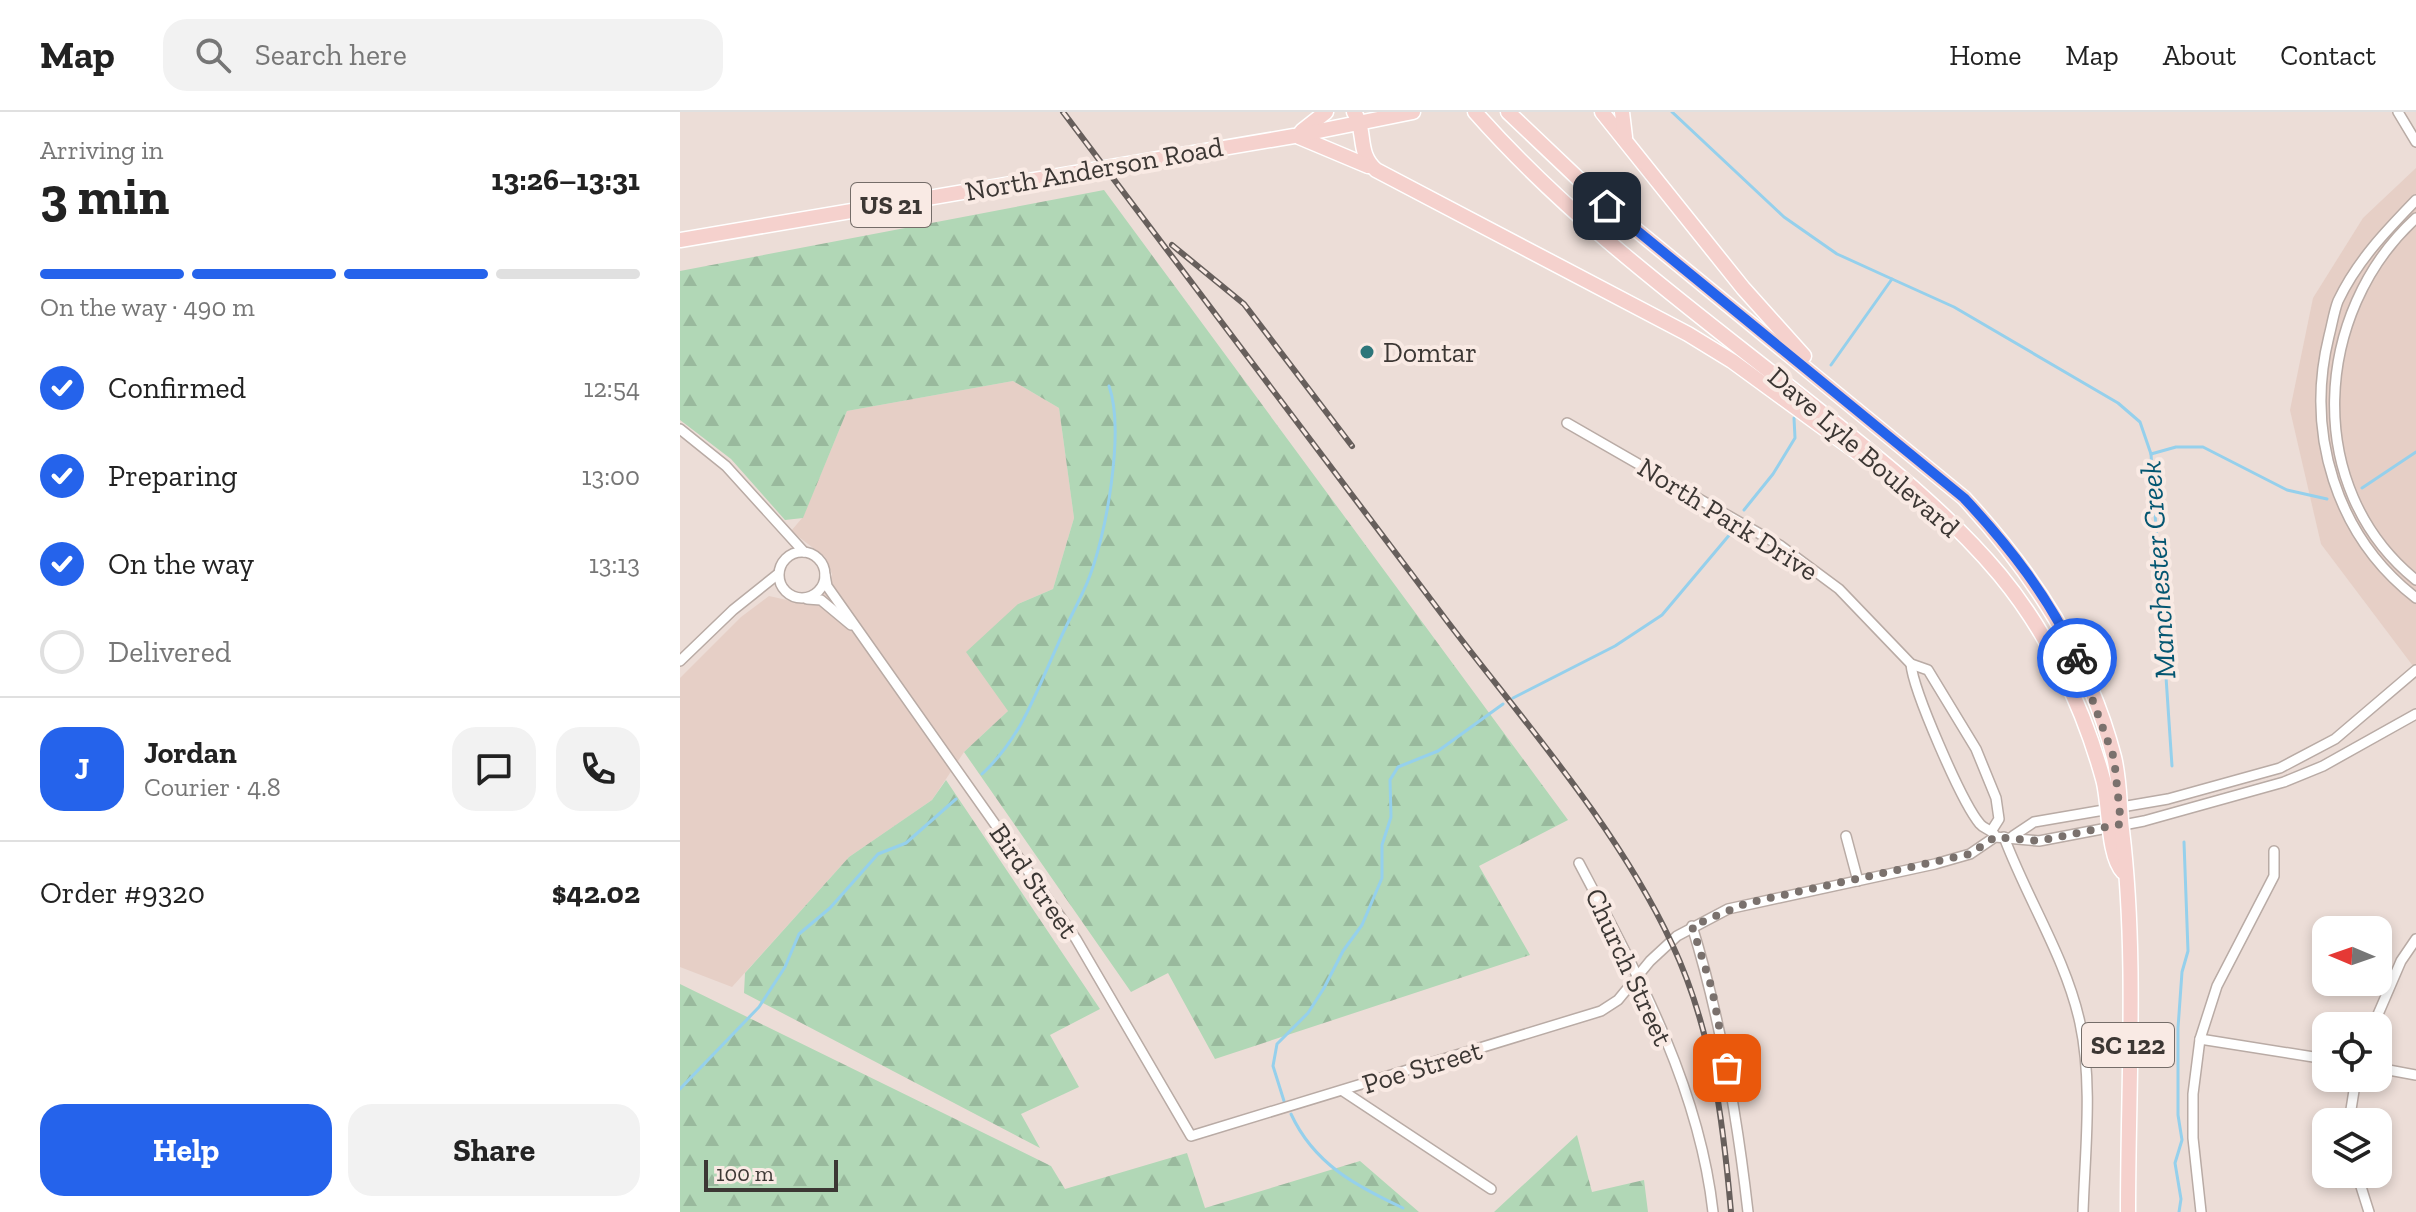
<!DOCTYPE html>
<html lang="en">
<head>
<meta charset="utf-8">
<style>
  body { margin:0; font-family:"Zilla Slab",serif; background:#f2f2f2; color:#222; height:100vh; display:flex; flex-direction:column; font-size:30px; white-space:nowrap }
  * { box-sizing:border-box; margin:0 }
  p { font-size:26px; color:#767676 }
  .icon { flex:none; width:44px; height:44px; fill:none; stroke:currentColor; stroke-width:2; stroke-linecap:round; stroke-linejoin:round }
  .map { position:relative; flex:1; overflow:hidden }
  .panel { display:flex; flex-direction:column; background:#fff; width:680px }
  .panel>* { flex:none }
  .needle { width:52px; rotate:272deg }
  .tools { position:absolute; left:1632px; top:804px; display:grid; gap:16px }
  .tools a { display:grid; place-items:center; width:80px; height:80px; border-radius:16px; background:#fff; box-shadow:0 4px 12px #0003; font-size:40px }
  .scale { position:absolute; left:24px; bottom:20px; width:134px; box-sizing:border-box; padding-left:8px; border:4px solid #3c3734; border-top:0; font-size:22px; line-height:28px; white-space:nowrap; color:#3c3734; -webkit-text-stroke:6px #f9eae4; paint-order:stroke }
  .pin { position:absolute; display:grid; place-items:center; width:68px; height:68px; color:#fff; margin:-34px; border-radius:16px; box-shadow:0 4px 12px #0006 }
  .courier { position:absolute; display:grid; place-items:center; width:80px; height:80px; margin:-40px; border:6px solid #2563eb; border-radius:50%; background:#fff; color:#222; box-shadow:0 2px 10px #0007 }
  .headline em { font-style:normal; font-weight:700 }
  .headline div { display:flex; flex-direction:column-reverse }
  .headline { display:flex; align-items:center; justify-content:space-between; height:136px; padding:0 40px }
  h1 { font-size:52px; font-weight:700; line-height:60px }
  .bar { display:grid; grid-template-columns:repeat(4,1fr); gap:12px 8px; align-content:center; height:96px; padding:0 40px }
  .bar i { height:10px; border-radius:6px; background:#e0e0e0 }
  .bar .on { background:#2563eb }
  .bar p { grid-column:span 4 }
  .line { display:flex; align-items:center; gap:20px; padding:0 40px; border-top:2px solid #e0e0e0 }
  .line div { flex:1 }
  .round { display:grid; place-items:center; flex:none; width:84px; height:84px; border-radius:24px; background:#f2f2f2 }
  ol { padding:0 40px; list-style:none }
  li { display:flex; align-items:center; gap:24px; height:88px }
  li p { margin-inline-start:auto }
  li .icon { padding:8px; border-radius:50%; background:#2563eb; color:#fff; stroke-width:4 }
  li:last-child { color:#767676 }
  li i { width:44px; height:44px; border:4px solid #e0e0e0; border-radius:50% }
  .primary-button { display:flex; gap:16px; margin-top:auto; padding:16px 40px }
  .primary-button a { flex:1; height:92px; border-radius:24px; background:#2563eb; color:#fff; font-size:32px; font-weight:700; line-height:92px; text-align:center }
  .primary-button a+a { background:#f2f2f2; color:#222 }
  header { display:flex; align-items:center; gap:48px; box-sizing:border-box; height:112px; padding:0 40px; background:#fff; border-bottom:2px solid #e0e0e0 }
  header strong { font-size:38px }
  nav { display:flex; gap:44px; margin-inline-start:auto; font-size:28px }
  .search { width:560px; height:72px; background:#f2f2f2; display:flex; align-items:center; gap:20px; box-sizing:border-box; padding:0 28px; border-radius:24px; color:#767676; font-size:30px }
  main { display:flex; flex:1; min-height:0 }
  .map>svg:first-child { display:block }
  .built { fill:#e6cfc6 }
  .forest { fill:url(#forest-firs) }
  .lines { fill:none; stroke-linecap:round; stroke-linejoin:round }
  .stream { stroke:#95d0ec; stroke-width:3 }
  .street-casing { stroke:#b9aba5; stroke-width:12 }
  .primary-casing { stroke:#fff; stroke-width:17 }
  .street { stroke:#fff; stroke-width:9 }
  .primary { stroke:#f5d1cd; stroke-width:14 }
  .rail-casing { stroke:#675f5c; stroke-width:6 }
  .rail { stroke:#f9eae4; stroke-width:3; stroke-dasharray:9; stroke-linecap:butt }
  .done { stroke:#7a716d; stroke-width:8; stroke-dasharray:0 14.4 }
  .route { stroke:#2563eb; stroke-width:10 }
  .poi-dot { fill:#2d767a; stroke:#f9eae4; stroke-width:3 }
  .labels { text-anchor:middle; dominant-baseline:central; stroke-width:8; stroke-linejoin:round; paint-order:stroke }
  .shield { fill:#f9eae4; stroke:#756d69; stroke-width:2 }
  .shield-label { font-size:26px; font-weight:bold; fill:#3c3734 }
  .street-label { font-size:28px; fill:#3c3734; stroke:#f9eae4 }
  .poi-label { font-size:28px; fill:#3c3734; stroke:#f9eae4; text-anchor:start }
  .water-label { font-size:30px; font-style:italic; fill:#045671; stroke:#f9eae4 }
</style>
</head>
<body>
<header>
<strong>Map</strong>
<div class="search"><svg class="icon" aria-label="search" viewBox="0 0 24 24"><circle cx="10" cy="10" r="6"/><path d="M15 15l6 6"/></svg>Search here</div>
<nav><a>Home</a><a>Map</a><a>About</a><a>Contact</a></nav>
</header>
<main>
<section class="panel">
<div class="headline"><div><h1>3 min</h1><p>Arriving in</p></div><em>13:26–13:31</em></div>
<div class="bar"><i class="on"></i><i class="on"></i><i class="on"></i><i></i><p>On the way · 490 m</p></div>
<ol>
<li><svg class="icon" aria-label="check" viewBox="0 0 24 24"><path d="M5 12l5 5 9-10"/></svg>Confirmed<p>12:54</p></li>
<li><svg class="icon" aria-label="check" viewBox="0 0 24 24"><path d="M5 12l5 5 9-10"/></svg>Preparing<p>13:00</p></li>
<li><svg class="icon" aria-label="check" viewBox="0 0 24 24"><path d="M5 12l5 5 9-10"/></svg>On the way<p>13:13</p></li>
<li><i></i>Delivered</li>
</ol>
<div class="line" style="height:144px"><b class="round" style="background:#2563eb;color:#fff">J</b><div><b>Jordan</b><p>Courier · 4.8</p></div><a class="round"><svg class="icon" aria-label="chat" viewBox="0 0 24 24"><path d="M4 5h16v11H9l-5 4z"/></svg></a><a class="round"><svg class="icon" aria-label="phone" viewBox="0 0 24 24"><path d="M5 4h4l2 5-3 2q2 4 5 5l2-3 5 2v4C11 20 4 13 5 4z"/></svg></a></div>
<div class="line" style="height:104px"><div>Order #9320</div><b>$42.02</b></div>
<div class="primary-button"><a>Help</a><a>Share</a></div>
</section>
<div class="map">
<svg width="1736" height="1100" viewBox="0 0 1736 1100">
  <defs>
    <pattern id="forest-firs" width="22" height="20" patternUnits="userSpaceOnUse" patternTransform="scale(2)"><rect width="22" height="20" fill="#b1d7b6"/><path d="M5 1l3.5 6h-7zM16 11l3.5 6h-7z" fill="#99b99d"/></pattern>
  </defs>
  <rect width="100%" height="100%" fill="#ecddd7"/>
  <g class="built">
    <polygon points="1736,56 1736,558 1641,432 1610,298 1633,186 1683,106"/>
    <polygon points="333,269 379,296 394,406 373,477 338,492 328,599 284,640 252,688 169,745 52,875 0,855 0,566 61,505 89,484 125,492 135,490 150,473 152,462 145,445 111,419 123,405 167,299"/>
  </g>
  <g class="forest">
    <polygon points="424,78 888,708 799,754 850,843 535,947 488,861 451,880 284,640 328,599 286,540 338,492 373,477 394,406 379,296 333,269 167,299 123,406 105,408 51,347 0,308 0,159"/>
    <polygon points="266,668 420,897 370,923 399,975 341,1002 360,1036 64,881 65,861 169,745 252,688"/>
    <polygon points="0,872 371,1054 385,1077 507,1041 525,1096 680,1049 739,1100 0,1100"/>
    <polygon points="897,1023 912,1080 964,1068 968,1100 814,1100"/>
  </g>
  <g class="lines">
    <g class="stream">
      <polyline points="992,0 1104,105 1157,142 1212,167 1151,253"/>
      <polyline points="1212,167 1274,195 1438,291 1460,310 1471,342 1492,654"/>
      <polyline points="1471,342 1496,335 1523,335 1607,378 1647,387"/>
      <polyline points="1682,376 1736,340"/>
      <polyline points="1064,398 1093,362 1115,326 1114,306"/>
      <polyline points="833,586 935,534 982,503 1051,421"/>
      <path d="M 302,662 C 342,625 356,580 378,532 C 387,511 398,492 407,471 C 426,427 445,319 429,274"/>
      <polyline points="0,977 79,895 105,855 119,822 150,796 198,742 226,731 276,687"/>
      <polyline points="604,989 593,954 597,932 628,901 644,876 663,839 682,813 702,766 702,733 711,705 710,668 718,655 758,639 823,592"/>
      <path d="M 611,1002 C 634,1052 676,1074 723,1096"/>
      <polyline points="1499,1100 1501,1087 1495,1051 1502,1028 1498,1003 1498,916 1502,860 1508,839 1504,730"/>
    </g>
    <defs>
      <g id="street">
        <polyline points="1718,0 1736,30"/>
        <path d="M 1736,88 C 1706,119 1677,149 1658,189 C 1654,199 1652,213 1649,224 C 1625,321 1656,424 1736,486"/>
        <path d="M 1736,106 C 1633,200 1622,376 1736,468"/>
        <polyline points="887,311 1101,434 1159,477 1231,552 1248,558 1296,637 1316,686 1319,707 1312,718"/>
        <polyline points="0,317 46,354 124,440"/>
        <circle cx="122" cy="463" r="23"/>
        <polyline points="145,463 147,474 396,827 511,1024 921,899 938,888 970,849 997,824 1048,797 1255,752 1290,742 1315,725 1359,729 1464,709 1604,670 1643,654 1736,602"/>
        <polyline points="127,487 141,488 171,513"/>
        <polyline points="0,549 53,498 98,462"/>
        <path d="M 1231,552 C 1233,578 1282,691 1300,712 C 1304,717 1310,717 1314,722"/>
        <polyline points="1166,724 1178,769"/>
        <polyline points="1333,724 1354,710 1488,687 1600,656 1655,627 1736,558"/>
        <path d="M 1324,725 C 1347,787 1386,846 1400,911 C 1413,971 1405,1039 1403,1100"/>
        <path d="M 899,751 C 957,861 1019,974 1033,1100"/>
        <path d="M 1012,814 C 1041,908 1057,1003 1068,1100"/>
        <polyline points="1693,914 1721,849 1736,827"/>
        <polyline points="1520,927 1646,947"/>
        <polyline points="1698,956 1736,963"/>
        <polyline points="663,979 811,1077"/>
        <polyline points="1669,1010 1676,966"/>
        <polyline points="1677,1062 1689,1100"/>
        <polyline points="1521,1100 1513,1026 1513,982 1520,927 1537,874 1594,764 1594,739"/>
      </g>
      <g id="primary">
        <path d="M 674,0 C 687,20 676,40 696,58 L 1008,222 L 1052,249 L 1178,341"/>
        <path d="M 795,0 C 897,116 1027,208 1146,304 C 1207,353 1270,403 1320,463 C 1368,521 1403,594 1423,667 C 1430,691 1427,743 1443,760"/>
        <path d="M 828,0 L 927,94 L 1284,386 C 1353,461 1408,545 1434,645 C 1440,669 1439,693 1442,718 C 1457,843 1448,973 1448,1100"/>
        <polyline points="922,0 1063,176 1124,244"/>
        <polyline points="942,0 945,25"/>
        <polyline points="622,19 646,0"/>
        <polyline points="619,25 688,54"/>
        <polyline points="0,128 614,24 733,0"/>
      </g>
    </defs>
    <use href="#street" class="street-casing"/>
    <use href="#primary" class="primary-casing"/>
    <use href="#street" class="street"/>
    <use href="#primary" class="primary"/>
    <defs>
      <g id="rail">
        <path d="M 383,0 C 511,170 639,339 767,509 C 844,610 938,716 992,832 C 1032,917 1043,1008 1051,1100"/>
        <polyline points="492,133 564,192 672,334"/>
      </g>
    </defs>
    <use href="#rail" class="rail-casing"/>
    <use href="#rail" class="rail"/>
  </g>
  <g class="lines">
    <polyline class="done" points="1047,956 1032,877 1012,814 1067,791 1290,742 1315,725 1359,729 1441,712 1434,646 1397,546"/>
    <path class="route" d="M 927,94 L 1284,386 C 1329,434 1369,485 1397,546"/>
  </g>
  <circle class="poi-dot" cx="687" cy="240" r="8"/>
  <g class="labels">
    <g class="shield">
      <rect x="171" y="71" width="80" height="44" rx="6"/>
      <rect x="1402" y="911" width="92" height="44" rx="6"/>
    </g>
    <g class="shield-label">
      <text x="211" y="93">US 21</text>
      <text x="1448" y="933">SC 122</text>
    </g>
    <g class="street-label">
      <text transform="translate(414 57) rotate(-10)">North Anderson Road</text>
      <text transform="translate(1184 340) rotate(41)">Dave Lyle Boulevard</text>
      <text transform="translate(1048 407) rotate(32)">North Park Drive</text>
      <text transform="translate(354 769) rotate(55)">Bird Street</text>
      <text transform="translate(949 855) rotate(65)">Church Street</text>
      <text transform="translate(742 955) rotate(-17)">Poe Street</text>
    </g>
    <g class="poi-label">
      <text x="703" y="240">Domtar</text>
    </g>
    <g class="water-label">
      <text transform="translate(1478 458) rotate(-94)">Manchester Creek</text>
    </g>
  </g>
</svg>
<div class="tools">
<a><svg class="needle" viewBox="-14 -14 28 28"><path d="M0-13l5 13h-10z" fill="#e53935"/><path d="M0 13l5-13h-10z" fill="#767676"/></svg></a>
<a><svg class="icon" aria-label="locate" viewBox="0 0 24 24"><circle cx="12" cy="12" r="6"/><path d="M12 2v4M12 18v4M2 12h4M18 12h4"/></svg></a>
<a><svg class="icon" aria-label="layers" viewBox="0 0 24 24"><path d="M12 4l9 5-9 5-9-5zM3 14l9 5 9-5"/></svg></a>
</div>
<div class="scale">100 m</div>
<div class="pin" style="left:1047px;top:956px;background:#ea580c"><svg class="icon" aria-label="bag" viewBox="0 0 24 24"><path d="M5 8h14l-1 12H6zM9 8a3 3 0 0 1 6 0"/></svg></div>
<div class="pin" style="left:927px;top:94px;background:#1f2937"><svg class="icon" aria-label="home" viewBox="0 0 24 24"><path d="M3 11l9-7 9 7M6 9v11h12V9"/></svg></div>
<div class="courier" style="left:1397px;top:546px"><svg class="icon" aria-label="bike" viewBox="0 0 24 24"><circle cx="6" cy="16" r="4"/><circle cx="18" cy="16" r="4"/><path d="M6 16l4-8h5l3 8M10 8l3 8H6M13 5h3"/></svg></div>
</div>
</main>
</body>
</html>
